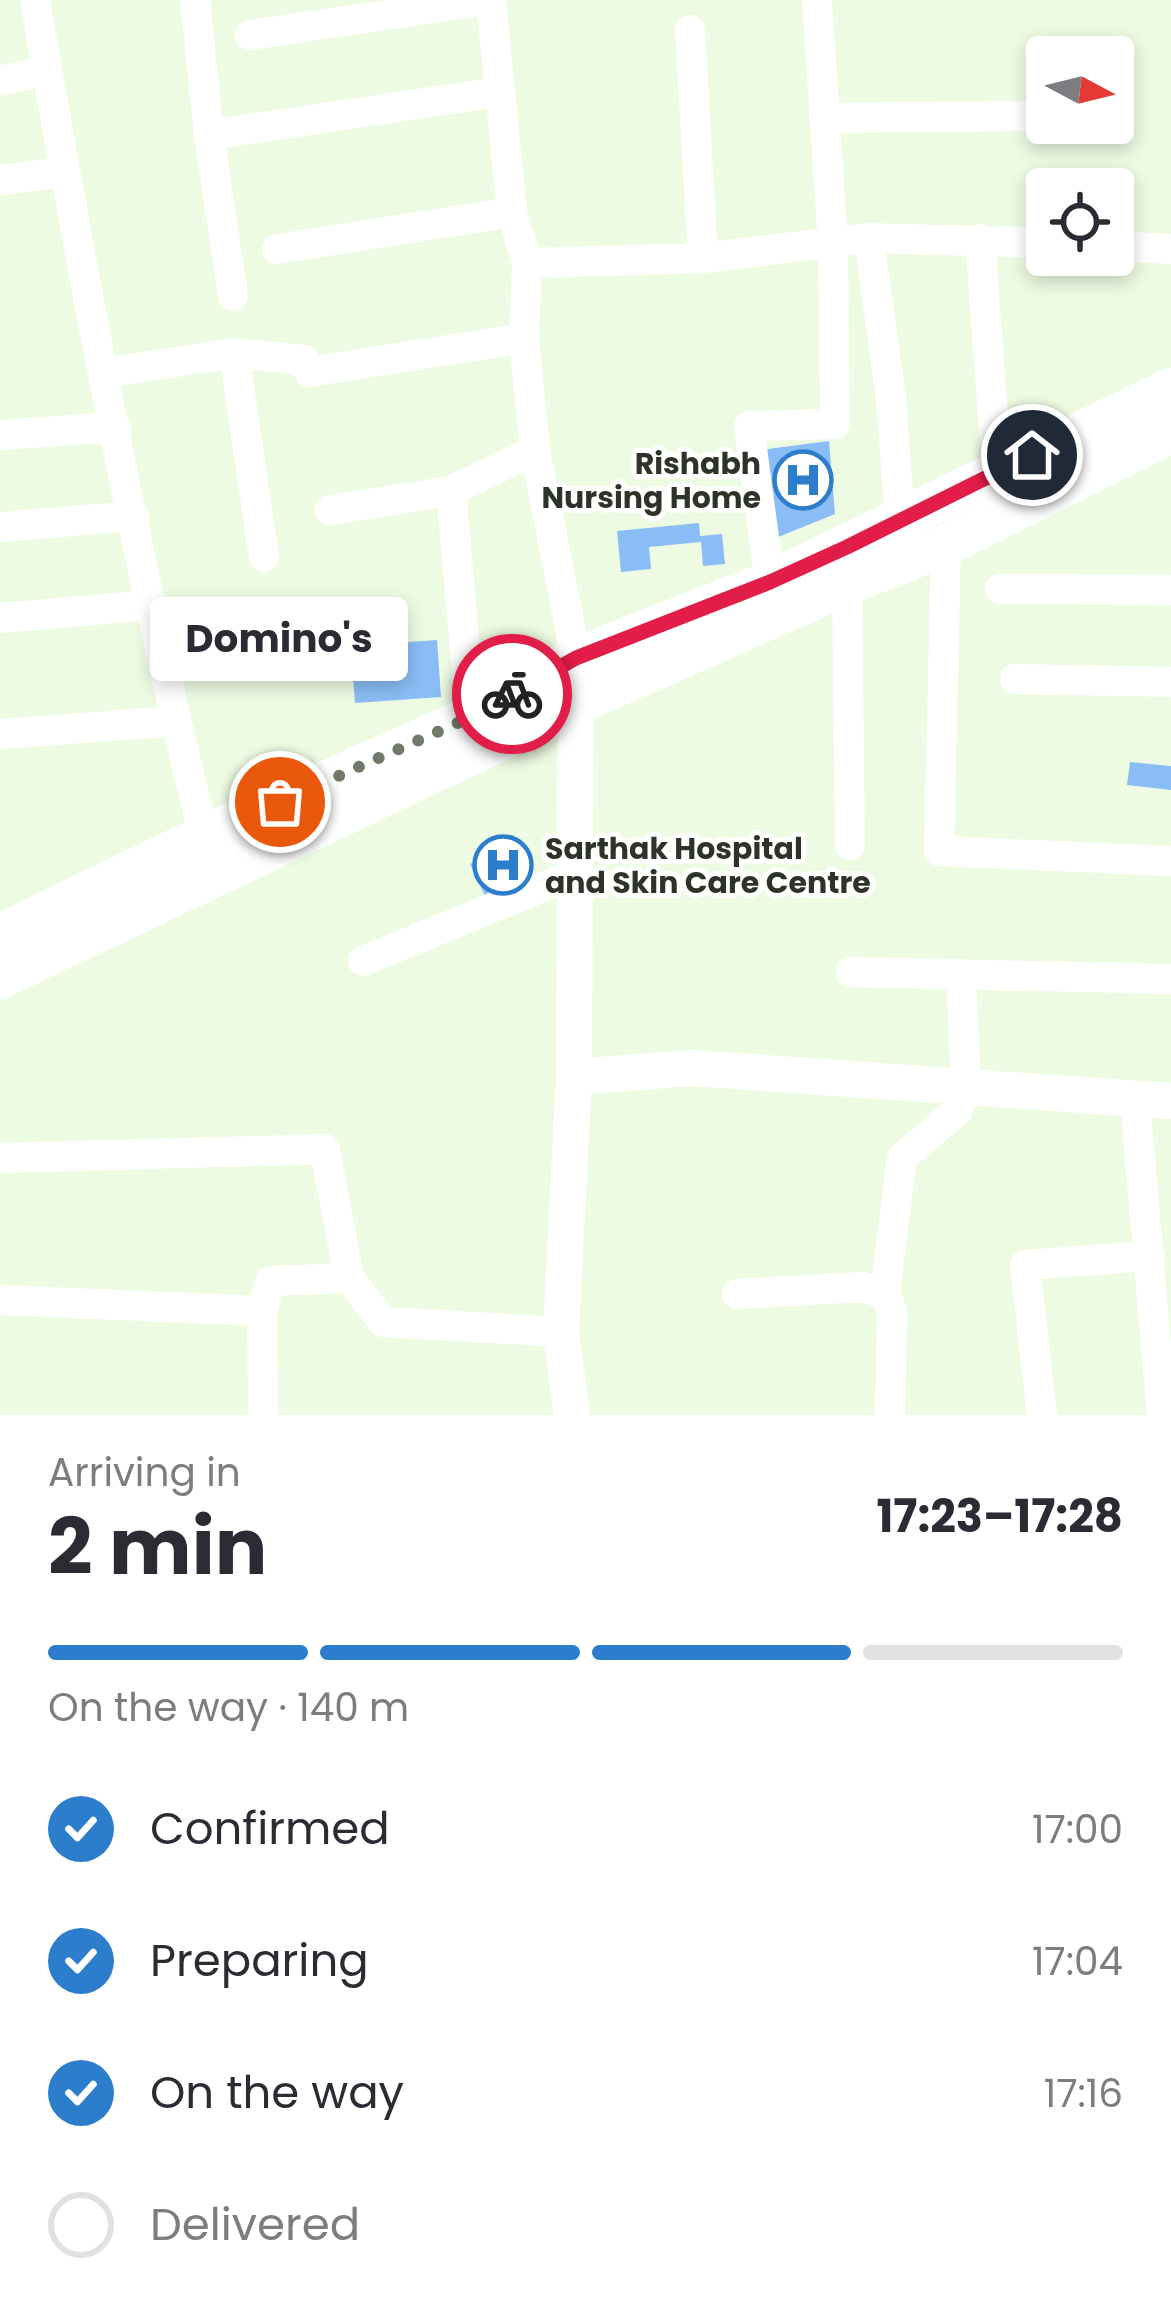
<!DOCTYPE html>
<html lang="en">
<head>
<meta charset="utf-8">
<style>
  body { margin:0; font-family:Poppins,sans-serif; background:#f2f2f3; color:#2b2b33; height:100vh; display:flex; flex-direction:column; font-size:45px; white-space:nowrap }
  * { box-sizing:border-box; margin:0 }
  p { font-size:39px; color:#7c7c81 }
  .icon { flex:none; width:66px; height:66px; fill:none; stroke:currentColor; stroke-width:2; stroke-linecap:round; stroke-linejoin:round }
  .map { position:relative; height:1415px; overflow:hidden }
  .panel { display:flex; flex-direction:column; background:#fff; flex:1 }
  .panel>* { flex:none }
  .needle { width:78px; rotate:97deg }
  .tools { position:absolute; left:1026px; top:36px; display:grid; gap:24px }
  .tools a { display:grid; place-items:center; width:108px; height:108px; border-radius:12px; background:#fff; box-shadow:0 6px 18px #0003; font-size:60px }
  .pin { position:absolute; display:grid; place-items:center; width:102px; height:102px; color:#fff; margin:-51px; border:6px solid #fff; border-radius:50%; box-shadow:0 3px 12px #0007 }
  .courier { position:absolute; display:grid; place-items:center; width:120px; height:120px; margin:-60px; border:9px solid #e11d48; border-radius:50%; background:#fff; color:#222; box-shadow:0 3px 15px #0007 }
  .bubble { position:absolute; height:84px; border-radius:12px; background:#fff; box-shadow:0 6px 18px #0003; font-size:39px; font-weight:700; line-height:84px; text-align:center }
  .overview em { font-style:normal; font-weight:700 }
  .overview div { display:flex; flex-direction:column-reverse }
  .overview { display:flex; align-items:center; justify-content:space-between; height:204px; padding:0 48px }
  h1 { font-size:78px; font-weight:700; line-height:90px }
  .bar { display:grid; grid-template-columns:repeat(4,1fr); gap:18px 12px; align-content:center; height:144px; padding:0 48px }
  .bar i { height:15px; border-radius:9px; background:#e1e1e2 }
  .bar .active { background:#2c7dcc }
  .bar p { grid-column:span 4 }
  ol { padding:0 48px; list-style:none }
  li { display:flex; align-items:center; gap:36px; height:132px }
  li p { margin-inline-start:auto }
  li .icon { padding:12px; border-radius:50%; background:#2c7dcc; color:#fff; stroke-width:4 }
  li:last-child { color:#7c7c81 }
  li i { width:66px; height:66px; border:6px solid #e1e1e2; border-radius:50% }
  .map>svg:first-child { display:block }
  .building { fill:#8abdf5 }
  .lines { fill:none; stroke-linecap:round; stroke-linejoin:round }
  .minor { stroke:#fff; stroke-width:30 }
  .tertiary { stroke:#fff; stroke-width:36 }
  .secondary { stroke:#fff; stroke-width:42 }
  .done { stroke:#71796b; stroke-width:12; stroke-dasharray:0 21.6 }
  .route { stroke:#e11d48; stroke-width:15 }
  .labels { text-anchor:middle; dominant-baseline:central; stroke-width:10; stroke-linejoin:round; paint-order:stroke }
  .poi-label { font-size:30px; font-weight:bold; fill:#2e332a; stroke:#fff; text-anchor:end }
</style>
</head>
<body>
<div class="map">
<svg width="1171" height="1415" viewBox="0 0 1171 1415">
  <rect width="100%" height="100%" fill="#eefbe3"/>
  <g class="building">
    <polygon points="829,441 835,514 771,540 760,450"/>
    <polygon points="699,523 700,536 722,534 725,564 703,566 701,542 649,547 651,569 621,572 617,531"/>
    <polygon points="437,640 441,697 355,703 351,646"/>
    <polygon points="1130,762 1171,766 1171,790 1127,785"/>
    <polygon points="517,842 536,882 489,904 470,864"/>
  </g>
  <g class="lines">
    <g class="minor">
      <path d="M 35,0 C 83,280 136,561 204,836"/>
      <polyline points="195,0 209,135 233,296"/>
      <polyline points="491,0 512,212 527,263 524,338 535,450 576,658"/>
      <polyline points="690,30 703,258"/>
      <polyline points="250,35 488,0"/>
      <polyline points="0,81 47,70"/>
      <polyline points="825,118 1023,116"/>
      <polyline points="209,135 498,92"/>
      <polyline points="0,180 64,172"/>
      <polyline points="869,238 891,398 900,519"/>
      <polyline points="980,239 997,471"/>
      <polyline points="1113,246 1171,249"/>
      <polyline points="277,249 512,212"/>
      <polyline points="527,263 703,258 869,238 1047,243"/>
      <polyline points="234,353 304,360 309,372 524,338"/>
      <polyline points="105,373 234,353 264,557"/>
      <polyline points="0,435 116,427"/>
      <polyline points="451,491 471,717"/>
      <polyline points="330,510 451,491 535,450"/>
      <polyline points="0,527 134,516"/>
      <polyline points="946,545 939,851 1171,861"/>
      <polyline points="770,582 749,426 835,424 833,244 817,0"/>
      <polyline points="847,584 850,845"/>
      <polyline points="1000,589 1171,590"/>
      <polyline points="0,618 152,605"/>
      <polyline points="1015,679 1171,682"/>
      <polyline points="0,734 176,721"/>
      <polyline points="363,961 577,873"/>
      <polyline points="851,972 1171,979"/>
      <polyline points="1135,1099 1162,1415"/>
      <polyline points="0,1158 325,1149 349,1278 383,1322 561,1332"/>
      <polyline points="737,1294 862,1287 885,1294 892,1310 890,1415"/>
      <polyline points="885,1294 902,1158 957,1111 966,1087 961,974"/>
      <polyline points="0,1300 262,1311"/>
      <polyline points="263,1415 262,1311 270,1281 349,1278"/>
      <polyline points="1042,1415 1025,1265 1150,1256"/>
    </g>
    <g class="tertiary">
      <polyline points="574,1077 691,1068 1171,1101"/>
      <polyline points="572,1415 561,1332 574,1077 576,679"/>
    </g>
    <g class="secondary">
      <polyline points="0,935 204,836 471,717 576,658 770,582 1171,389"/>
      <polyline points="0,978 576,704 847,584 946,545 1171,432"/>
    </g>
  </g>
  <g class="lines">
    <polyline class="done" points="280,802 471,717 512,694"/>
    <polyline class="route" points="512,694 576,658 770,582 847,547 1032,455"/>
  </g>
  <defs>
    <symbol id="hospital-ring" viewBox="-11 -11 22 22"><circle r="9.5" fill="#fff" stroke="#2c7dcc" stroke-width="1.5"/><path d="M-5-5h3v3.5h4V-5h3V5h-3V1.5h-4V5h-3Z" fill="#2c7dcc"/></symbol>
  </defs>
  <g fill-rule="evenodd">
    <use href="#hospital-ring" x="770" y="447" width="66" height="66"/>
    <use href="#hospital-ring" x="470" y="832" width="66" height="66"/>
  </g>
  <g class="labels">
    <g class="poi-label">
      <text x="761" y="463">Rishabh<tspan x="761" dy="34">Nursing Home</tspan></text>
      <text x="545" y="848" text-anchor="start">Sarthak Hospital<tspan x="545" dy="34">and Skin Care Centre</tspan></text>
    </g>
  </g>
</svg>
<div class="tools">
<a><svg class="needle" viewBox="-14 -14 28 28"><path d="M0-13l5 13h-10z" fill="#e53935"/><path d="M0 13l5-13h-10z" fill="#7c7c81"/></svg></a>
<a><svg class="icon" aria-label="locate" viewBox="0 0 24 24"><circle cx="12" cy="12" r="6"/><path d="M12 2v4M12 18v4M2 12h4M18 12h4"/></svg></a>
</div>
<div class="pin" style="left:280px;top:802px;background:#ea580c"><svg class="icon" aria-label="bag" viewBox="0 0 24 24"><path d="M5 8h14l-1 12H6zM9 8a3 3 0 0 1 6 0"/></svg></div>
<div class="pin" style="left:1032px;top:455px;background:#1f2937"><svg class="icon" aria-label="home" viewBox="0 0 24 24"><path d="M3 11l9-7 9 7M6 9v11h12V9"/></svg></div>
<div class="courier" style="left:512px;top:694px"><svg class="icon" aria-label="bike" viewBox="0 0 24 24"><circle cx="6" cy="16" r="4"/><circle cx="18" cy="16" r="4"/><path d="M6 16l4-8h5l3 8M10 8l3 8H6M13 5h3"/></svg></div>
<div class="bubble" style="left:150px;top:597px;width:258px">Domino's</div>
</div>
<section class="panel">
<div class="overview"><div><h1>2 min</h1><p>Arriving in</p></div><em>17:23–17:28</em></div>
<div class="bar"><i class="active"></i><i class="active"></i><i class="active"></i><i></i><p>On the way · 140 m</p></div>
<ol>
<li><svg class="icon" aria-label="check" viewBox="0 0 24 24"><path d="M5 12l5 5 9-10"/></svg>Confirmed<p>17:00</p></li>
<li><svg class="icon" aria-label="check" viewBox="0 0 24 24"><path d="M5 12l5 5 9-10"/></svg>Preparing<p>17:04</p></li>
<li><svg class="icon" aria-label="check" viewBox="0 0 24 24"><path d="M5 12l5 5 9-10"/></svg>On the way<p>17:16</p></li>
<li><i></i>Delivered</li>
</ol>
</section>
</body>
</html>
